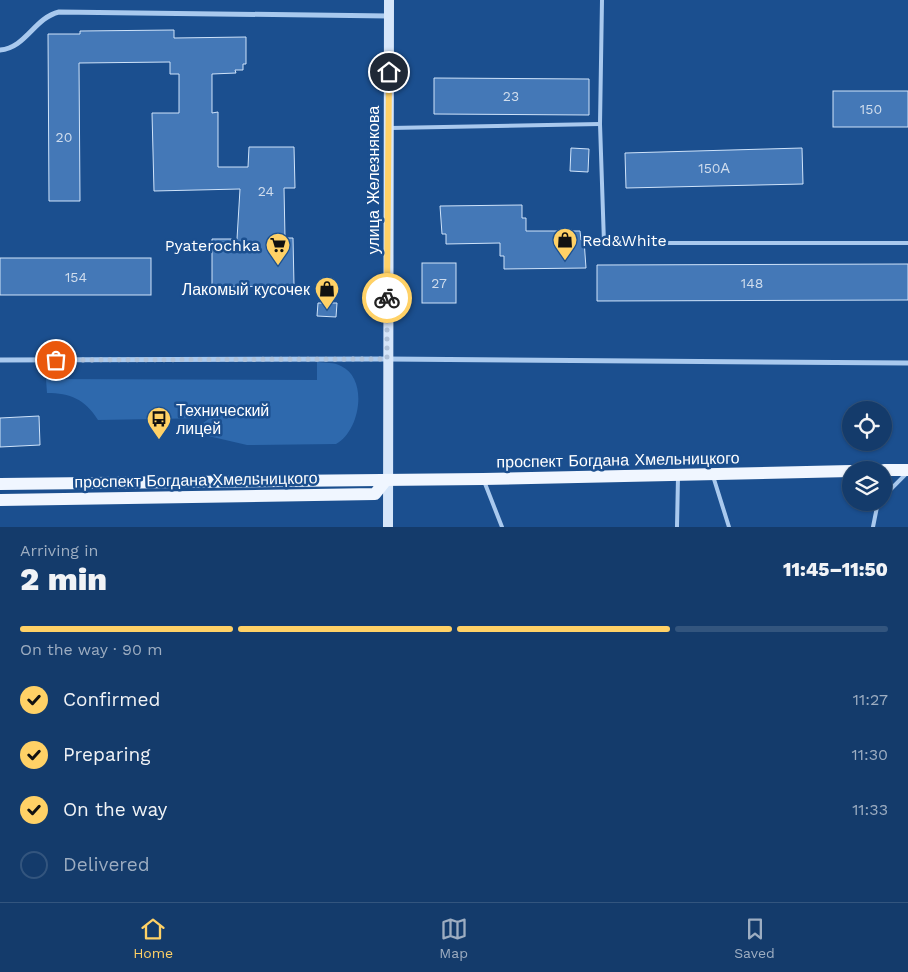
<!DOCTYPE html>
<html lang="en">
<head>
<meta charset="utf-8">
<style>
  body { margin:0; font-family:"Work Sans",sans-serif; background:#1d4271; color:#f1f3f6; height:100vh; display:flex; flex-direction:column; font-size:19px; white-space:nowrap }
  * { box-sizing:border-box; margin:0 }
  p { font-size:16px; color:#9dadc1 }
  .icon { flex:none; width:28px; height:28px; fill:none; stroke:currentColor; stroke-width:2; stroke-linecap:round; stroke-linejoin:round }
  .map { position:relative; height:527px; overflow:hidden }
  .side { display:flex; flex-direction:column; background:#143b6b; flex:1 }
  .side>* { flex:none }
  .fabs { position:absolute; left:842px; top:401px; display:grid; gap:10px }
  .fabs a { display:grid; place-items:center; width:50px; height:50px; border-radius:50%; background:#143b6b; box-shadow:0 1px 4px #0004,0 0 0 1px #33557e; font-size:25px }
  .pin { position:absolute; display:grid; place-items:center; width:42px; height:42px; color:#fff; margin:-21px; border:2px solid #fff; border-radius:50%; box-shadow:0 1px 5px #0007 }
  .courier { position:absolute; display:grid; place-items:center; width:50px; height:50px; margin:-25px; border:4px solid #ffd166; border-radius:50%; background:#fff; color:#222; box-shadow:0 1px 6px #0007 }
  .head em { font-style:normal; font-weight:800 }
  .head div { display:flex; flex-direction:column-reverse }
  .head { display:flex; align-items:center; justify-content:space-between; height:85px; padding:0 20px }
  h1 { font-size:32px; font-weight:800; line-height:38px }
  .bar { display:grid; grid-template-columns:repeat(4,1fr); gap:8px 5px; align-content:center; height:60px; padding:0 20px }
  .bar i { height:6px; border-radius:4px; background:#33557e }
  .bar .active { background:#ffd166 }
  .bar p { grid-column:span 4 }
  ol { padding:0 20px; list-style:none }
  li { display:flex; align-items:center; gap:15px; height:55px }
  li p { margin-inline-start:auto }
  li .icon { padding:5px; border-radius:50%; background:#ffd166; color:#111; stroke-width:4 }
  li:last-child { color:#9dadc1 }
  li i { width:28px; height:28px; border:2px solid #33557e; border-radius:50% }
  .dock { display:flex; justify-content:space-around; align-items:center; height:70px; border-top:1px solid #33557e; background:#143b6b; font-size:14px; color:#9dadc1 }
  .dock a { display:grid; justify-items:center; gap:2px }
  .dock .active { color:#ffd166 }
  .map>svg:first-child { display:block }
  .green { fill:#2e69ad }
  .building { fill:#4478b7; stroke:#cfe3fa }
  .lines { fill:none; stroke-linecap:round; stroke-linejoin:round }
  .lane { stroke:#a9c9ee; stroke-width:4 }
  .street { stroke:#a9c9ee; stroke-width:5 }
  .secondary { stroke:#d6e6fa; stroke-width:10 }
  .primary { stroke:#f0f6ff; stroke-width:12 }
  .done { stroke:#afc1d8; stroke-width:5; stroke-dasharray:0 9 }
  .route { stroke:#ffd166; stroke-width:6 }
  .labels { text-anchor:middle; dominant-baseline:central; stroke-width:5; stroke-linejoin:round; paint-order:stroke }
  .number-label { font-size:14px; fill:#d0dded }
  .street-label { font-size:16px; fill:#fff; stroke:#1b4f8f }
  .poi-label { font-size:16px; fill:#fff; stroke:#1b4f8f; text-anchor:start }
</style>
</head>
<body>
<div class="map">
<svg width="908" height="527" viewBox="0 0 908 527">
  <rect width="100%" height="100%" fill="#1b4f8f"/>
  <path class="green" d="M 317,362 C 325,363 334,362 341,366 C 369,379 360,431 336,444 L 247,445 L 191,432 L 210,418 L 98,420 C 85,399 70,393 47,393 L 46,379 L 317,380 Z"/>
  <g class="building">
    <polygon points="174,30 174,38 246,37 246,64 243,64 243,70 235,70 236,73 212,74 212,113 218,112 218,167 248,167 249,147 294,147 295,188 284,188 285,238 293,238 294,286 212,287 212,239 237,239 240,189 154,191 152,113 179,113 179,74 170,74 170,62 79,63 80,201 49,201 48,34 80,34 80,31"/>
    <polygon points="434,78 589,79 589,115 434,114"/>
    <rect x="833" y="91" width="75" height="36"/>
    <polygon points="571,148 589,149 588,172 570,171"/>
    <polygon points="802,148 803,184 626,188 625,153"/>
    <polygon points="522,205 522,218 526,218 526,231 580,231 581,240 584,240 586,268 504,269 504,256 500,256 500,243 446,244 446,234 442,234 440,206"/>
    <rect x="0" y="258" width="151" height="37"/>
    <rect x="422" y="263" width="34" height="40"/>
    <polygon points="908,264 908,300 597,301 597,265"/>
    <polygon points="318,303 337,303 336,317 317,316"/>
    <polygon points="39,416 40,445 0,447 0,418"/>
  </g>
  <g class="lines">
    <g class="lane">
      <polyline points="602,0 600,124 604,243 908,243"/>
      <polyline points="390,128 600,124"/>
      <polyline points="713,476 729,527"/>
      <polyline points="484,481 502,527"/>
      <polyline points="884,496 907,473"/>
      <polyline points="677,527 678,477"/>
      <polyline points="873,527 878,502"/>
    </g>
    <g class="street">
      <path d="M 0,50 C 26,48 34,18 59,12 L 389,16"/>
      <polyline points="0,360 387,359 908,363"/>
    </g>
    <polyline class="secondary" points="388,527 389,0"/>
    <g class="primary">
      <polyline points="884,470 908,470"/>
      <polyline points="0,484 483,479 851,471"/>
      <polyline points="0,500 375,494 386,480"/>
    </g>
  </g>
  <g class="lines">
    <polyline class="done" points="56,360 387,359 387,298"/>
    <polyline class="route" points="387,298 389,72"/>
  </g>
  <defs>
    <symbol id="shop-pin" viewBox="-11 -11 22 30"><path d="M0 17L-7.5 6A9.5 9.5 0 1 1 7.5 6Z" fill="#ffd166" stroke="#1b4f8f"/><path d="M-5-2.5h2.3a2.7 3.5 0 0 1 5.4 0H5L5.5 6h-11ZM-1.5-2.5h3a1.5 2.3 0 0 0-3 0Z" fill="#111"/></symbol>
    <symbol id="supermarket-pin" viewBox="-11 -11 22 30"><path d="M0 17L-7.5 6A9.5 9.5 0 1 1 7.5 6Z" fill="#ffd166" stroke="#1b4f8f"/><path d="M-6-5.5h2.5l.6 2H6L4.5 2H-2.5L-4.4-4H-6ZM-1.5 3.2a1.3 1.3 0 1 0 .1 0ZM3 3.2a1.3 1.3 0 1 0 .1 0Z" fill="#111"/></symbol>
    <symbol id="bus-pin" viewBox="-11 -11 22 30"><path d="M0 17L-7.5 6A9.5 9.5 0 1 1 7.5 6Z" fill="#ffd166" stroke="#1b4f8f"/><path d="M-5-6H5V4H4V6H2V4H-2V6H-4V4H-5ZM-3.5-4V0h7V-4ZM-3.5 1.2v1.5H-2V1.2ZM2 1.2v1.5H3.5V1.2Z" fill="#111"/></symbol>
  </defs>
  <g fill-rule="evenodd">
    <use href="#shop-pin" x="551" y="226" width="28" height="38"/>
    <use href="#supermarket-pin" x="264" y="231" width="28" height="38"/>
    <use href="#shop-pin" x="313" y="275" width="28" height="38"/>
    <use href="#bus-pin" x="145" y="405" width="28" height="38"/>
  </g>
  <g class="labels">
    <g class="number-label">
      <text x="511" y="96">23</text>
      <text x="871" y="109">150</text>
      <text x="64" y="137">20</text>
      <text x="714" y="168">150А</text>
      <text x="266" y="191">24</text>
      <text x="76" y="277">154</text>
      <text x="439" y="283">27</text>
      <text x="752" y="283">148</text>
    </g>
    <g class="street-label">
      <text transform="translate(373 180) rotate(-90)">улица Железнякова</text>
      <text transform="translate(618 460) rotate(-1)">проспект Богдана Хмельницкого</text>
      <text transform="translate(196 480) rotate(-1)">проспект Богдана Хмельницкого</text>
    </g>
    <g class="poi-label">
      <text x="582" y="240">Red&amp;White</text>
      <text x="260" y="245" text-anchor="end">Pyaterochka</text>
      <text x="310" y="289" text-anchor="end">Лакомый кусочек</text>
      <text x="176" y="410">Технический<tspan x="176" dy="18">лицей</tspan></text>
    </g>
  </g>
</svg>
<div class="fabs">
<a><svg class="icon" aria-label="locate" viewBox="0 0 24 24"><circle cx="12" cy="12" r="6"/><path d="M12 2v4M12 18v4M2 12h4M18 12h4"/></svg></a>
<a><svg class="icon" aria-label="layers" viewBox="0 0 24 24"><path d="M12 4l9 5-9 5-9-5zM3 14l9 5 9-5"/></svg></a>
</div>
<div class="pin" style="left:56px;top:360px;background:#ea580c"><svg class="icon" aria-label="bag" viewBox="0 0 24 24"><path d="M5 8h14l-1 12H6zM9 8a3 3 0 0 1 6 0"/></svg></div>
<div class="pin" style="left:389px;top:72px;background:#1f2937"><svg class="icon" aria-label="home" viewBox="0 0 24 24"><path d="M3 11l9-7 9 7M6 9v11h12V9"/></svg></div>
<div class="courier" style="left:387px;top:298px"><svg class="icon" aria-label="bike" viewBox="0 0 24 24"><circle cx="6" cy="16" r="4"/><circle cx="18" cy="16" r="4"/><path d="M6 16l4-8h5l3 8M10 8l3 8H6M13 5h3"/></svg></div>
</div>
<section class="side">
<div class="head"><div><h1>2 min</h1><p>Arriving in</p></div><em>11:45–11:50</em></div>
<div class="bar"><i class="active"></i><i class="active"></i><i class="active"></i><i></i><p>On the way · 90 m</p></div>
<ol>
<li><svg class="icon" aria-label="check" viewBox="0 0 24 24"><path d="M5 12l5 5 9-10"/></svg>Confirmed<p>11:27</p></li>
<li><svg class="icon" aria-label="check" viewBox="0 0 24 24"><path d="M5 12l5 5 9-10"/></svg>Preparing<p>11:30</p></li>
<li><svg class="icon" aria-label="check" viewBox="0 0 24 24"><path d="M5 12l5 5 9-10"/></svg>On the way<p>11:33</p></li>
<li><i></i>Delivered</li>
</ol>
</section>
<nav class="dock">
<a class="active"><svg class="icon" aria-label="home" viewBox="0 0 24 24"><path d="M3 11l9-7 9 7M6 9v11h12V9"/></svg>Home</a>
<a><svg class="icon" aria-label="map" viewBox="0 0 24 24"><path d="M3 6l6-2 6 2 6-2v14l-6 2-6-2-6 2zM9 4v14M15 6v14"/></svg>Map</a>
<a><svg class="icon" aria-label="saved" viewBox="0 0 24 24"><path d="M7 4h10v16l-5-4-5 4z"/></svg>Saved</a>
</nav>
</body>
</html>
